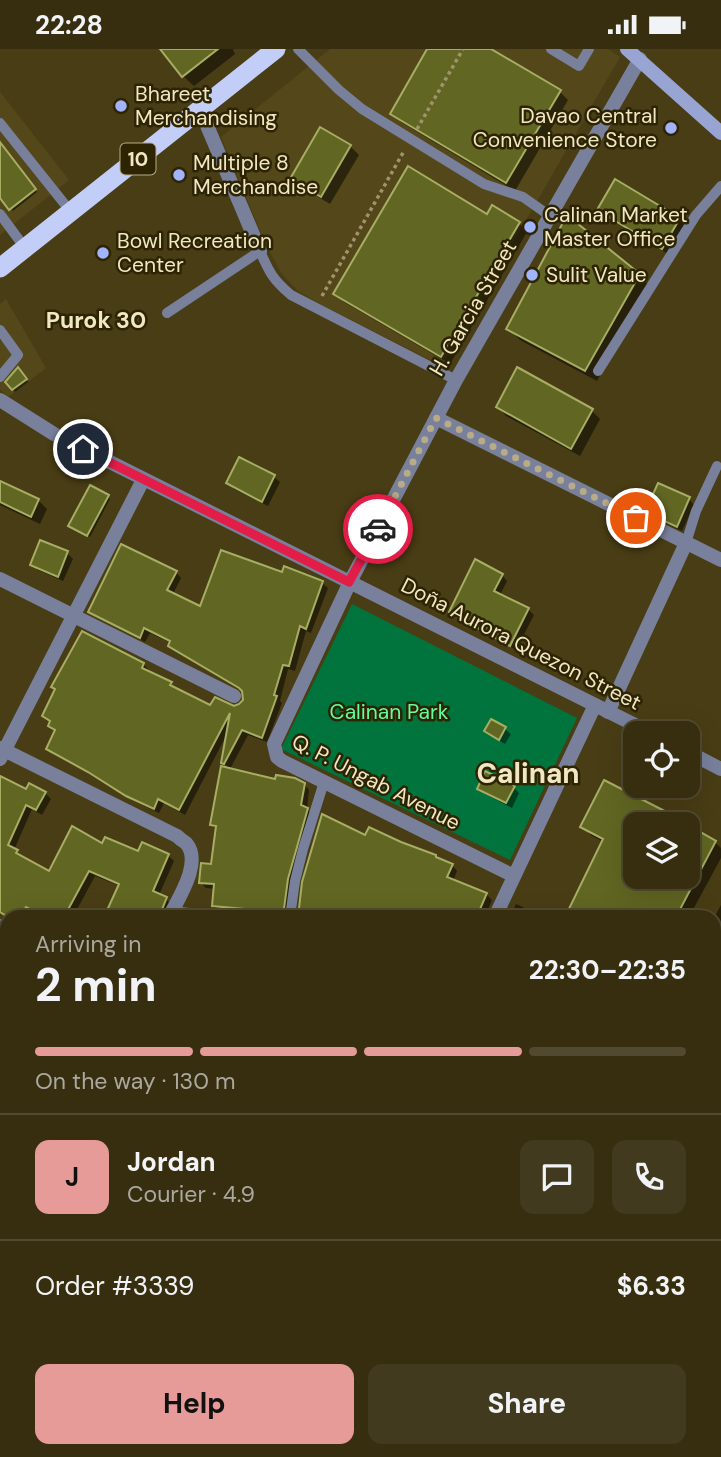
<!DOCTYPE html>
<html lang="en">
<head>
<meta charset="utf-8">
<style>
  body { margin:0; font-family:"DM Sans",sans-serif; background:#423a1e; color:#f1f3f6; height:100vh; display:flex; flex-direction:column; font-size:26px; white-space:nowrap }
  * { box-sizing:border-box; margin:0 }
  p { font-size:23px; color:#aaa89f }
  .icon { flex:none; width:38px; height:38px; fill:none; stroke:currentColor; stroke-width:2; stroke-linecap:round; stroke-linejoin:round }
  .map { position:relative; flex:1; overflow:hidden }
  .side { position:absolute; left:0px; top:861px; width:721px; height:548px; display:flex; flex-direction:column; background:#372e10; border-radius:21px 21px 0 0; box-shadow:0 7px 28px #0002,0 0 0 2px #514a30 }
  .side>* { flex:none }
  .buttons { position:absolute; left:623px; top:672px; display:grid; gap:14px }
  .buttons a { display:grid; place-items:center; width:77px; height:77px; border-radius:14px; background:#372e10; box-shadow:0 7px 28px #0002,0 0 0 2px #514a30; font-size:35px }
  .pin { position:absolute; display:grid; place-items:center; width:60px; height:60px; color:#fff; margin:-30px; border:4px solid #fff; border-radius:50%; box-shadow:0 2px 7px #0007 }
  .courier { position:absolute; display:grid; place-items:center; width:70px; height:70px; margin:-35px; border:5px solid #e11d48; border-radius:50%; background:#fff; color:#222; box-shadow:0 2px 9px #0007 }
  .overview em { font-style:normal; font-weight:700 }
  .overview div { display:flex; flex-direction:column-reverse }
  .overview { display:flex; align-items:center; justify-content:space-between; height:119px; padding:0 35px }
  h1 { font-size:46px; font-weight:700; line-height:52px }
  .bar { display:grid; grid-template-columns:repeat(4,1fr); gap:10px 7px; align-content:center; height:84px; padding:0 35px }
  .bar i { height:9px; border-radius:5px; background:#514a30 }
  .bar .on { background:#e69b98 }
  .bar p { grid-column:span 4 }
  .line { display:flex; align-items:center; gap:18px; padding:0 35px; border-top:2px solid #514a30 }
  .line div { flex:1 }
  .round { display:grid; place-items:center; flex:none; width:74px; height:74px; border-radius:14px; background:#423a1e }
  .action { display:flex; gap:14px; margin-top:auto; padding:14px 35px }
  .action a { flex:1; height:80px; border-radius:14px; background:#e69b98; color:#111; font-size:28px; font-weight:700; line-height:80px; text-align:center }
  .action a+a { background:#423a1e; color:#f1f3f6 }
  .status { display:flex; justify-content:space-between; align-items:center; height:49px; padding:0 35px; background:#372e10; direction:ltr }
  .status svg { height:19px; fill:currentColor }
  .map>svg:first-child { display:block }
  .built { fill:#544719 }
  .green { fill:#00743c }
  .shadow { fill:#0007 }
  .building { fill:#616622; stroke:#a7ae63; stroke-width:2 }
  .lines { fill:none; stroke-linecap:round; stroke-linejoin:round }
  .path { stroke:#a0946e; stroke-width:3.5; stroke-dasharray:3.5 3.5; stroke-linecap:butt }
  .service { stroke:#78809c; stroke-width:10 }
  .minor { stroke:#78809c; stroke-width:14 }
  .tertiary { stroke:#78809c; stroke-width:14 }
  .secondary { stroke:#98a4d1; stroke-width:14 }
  .trunk { stroke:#c2cef8; stroke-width:19 }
  .done { stroke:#b7ac86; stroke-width:7; stroke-dasharray:0 12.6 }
  .route { stroke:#e11d48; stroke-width:9 }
  .poi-dot { fill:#a1b3fd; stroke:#2d2404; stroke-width:2.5 }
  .labels { text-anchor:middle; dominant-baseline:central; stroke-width:5; stroke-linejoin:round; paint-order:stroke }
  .shield { fill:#2d2404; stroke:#b7ac8a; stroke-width:2 }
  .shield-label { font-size:19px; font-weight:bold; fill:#f2e7c3 }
  .poi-label { font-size:21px; fill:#f2e7c3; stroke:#2d2404; text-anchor:start }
  .street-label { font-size:21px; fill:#f2e7c3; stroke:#2d2404 }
  .park-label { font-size:21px; fill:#66fb9e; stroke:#2d2404 }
  .neighbourhood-label { font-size:23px; font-weight:bold; fill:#f2e7c3; stroke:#2d2404 }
  .district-label { font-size:28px; font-weight:bold; fill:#f2e7c3; stroke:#2d2404 }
</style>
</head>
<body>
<div class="status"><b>22:28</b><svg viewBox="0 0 49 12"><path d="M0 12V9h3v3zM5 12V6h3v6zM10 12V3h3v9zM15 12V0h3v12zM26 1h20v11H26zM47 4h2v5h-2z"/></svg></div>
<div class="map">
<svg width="721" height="1408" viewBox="0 0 721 1408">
  <rect width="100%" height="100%" fill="#493d15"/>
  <g class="built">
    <polygon points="330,0 608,0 620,8 442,317 324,257 298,242 282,225 265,194 221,88"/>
    <polygon points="0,43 69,131 0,186"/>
    <polygon points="6,250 46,319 8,348 0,340 0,255"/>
  </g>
  <polygon class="green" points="352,555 577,669 510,811 281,700"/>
  <g class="shadow">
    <polygon points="163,0 234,0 233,1 235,5 194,37 183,27"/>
    <polygon points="429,0 487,0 560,43 568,51 515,142 401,73 392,65"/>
    <polygon points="0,95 37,143 13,162 0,146"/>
    <polygon points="350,97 359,106 330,155 301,138 293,130"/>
    <polygon points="599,161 679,171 687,179 671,207 608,169"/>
    <polygon points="488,167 519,174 527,183 450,315 344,253 336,245"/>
    <polygon points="639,226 650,238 597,332 520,291 509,280"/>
    <polygon points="18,320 28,333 15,343 8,333"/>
    <polygon points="498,358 592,362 600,370 580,407 506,367"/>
    <polygon points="274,428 280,433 268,457 234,440 228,434"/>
    <polygon points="0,433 38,451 47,460 40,475 0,456"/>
    <polygon points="108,448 110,450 90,488 73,479"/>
    <polygon points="689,450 694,456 682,482 653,468 647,462"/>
    <polygon points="67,504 73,510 63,532 38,521 32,516"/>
    <polygon points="176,523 181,529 173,545 201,560 283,525 322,534 328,539 311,584 306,582 295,622 288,620 280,652 282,654 267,693 248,686 230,720 223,713 227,685 185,766 164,754 159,764 134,752 96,728 53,705 48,699 56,683 50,677 51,674 44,667 143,615 149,621 148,623 171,635 176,640 211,658 235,658 241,656 245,647 244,643 176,602 170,596 171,594 150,584 145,593 96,568 90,563"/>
    <polygon points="502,526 507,532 500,546 528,560 534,566 516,601 457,568 451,562"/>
    <polygon points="492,672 505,680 511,685 505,695 492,687 486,682"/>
    <polygon points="0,729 27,742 45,744 51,750 42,766 32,760 14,801 22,808 49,824 103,796 139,805 168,806 174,812 159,846 165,849 171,855 165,868 106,868 120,837 95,827 73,868 43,868 32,862 29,868 7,868 0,864"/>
    <polygon points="277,733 304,735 309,741 307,760 313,766 288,868 231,868 231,866 219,864 213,859 215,840 206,839 201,834 213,817 217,781 212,776"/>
    <polygon points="514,739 519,744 512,759 485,745 479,740"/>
    <polygon points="678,771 685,775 635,775 635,828 688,828 688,777 715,793 721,799 721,809 689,868 567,868 604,793 592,787 582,777"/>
    <polygon points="366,788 452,816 457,822 453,832 486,845 492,851 485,868 299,868"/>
    <polygon points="516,855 544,868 510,868"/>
    <polygon points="721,856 721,934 718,939 714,937 714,869"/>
    <polygon points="0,904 7,908 7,999 0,1010"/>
    <polygon points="7,1087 7,1130 0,1127 0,1103"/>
    <polygon points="0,1156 7,1161 7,1166 0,1179"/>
  </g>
  <g class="building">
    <polygon points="160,0 218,0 182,28"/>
    <polygon points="427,0 491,0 561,41 506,134 390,65"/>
    <polygon points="320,78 351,96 321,148 290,130"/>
    <polygon points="0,93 36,140 9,161 0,149"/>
    <polygon points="408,117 487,165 492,156 520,173 441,308 333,245"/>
    <polygon points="615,130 680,169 662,200 597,161"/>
    <polygon points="567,166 640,225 585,322 506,280"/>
    <polygon points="18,318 27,330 12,341 5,333"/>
    <polygon points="517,318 593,360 571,400 496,358"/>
    <polygon points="239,408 275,426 262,453 226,434"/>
    <polygon points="0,432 39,450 31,468 0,453"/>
    <polygon points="658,434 690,448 677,478 645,463"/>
    <polygon points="90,436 109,446 87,487 68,477"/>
    <polygon points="40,491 68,502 58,528 30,516"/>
    <polygon points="121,495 177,522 167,541 200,557 221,501 282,523 284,517 323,532 306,580 300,577 289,617 283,616 274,646 277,647 262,689 242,681 224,715 221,714 230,664 179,761 158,750 154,760 126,747 88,723 46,700 55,681 48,677 50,672 42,667 55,640 51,638 82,582 144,614 142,619 172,633 170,636 210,656 215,648 234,657 239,655 243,651 242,642 239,639 168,597 170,592 144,579 140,589 88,563"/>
    <polygon points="475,510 503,525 494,542 529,559 510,597 449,563"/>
    <polygon points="491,670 506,678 499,691 484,682"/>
    <polygon points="221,717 275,730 276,726 295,729 305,734 301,756 308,759 288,830 283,867 254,863 255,861 212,857 214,835 199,834 201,814 211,815 216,777 210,776"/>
    <polygon points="485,722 515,737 506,754 477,740"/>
    <polygon points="0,727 26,740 29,734 46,743 36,761 26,756 8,796 18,801 16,804 49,822 72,777 102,794 105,788 138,802 142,793 169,805 153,842 167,848 159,868 104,868 119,835 89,822 64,868 46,868 26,858 20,868 8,868 0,863"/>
    <polygon points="604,731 690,775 635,775 635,828 688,828 688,776 716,792 676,868 565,868 603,790 580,778"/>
    <polygon points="322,765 365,786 369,778 401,793 436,806 436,808 453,815 447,828 487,844 478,865 472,862 471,868 298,868 302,833"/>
  </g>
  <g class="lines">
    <g class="path">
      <polyline points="417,80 463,0"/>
      <polyline points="322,247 404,102"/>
    </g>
    <g class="service">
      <polyline points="298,0 339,41 362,60 484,135 523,148 550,167"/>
      <polyline points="551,0 579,17 589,0"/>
      <polyline points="0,74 71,163"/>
      <polyline points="0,165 25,199"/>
      <path d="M 167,264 L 260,202 C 269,223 273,231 291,246 L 456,331"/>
      <polyline points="0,281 18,306 0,328"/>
      <polyline points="598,322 696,166 721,137"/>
      <polyline points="686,494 696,462 717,417"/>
      <polyline points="172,862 222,868"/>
      <polyline points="290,868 295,832 303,800 324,733"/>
    </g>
    <g class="minor">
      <polyline points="200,60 260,202"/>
      <polyline points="436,369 721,511"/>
      <polyline points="0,530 234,647"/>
      <polyline points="608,663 686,494"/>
      <path d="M 0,699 L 177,787 C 180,790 183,792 186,794 C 203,813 178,850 169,868"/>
      <polyline points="0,710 143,431"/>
      <polyline points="514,827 282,712 277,708 274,695 350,533 456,331 640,10"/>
      <polyline points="495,868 595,656"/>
      <polyline points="0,877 7,881"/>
      <polyline points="0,1051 7,1054"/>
      <polyline points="714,1065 721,1069"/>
      <polyline points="714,1143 721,1129"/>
      <polyline points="0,1209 7,1195"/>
      <polyline points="237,1408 240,1402"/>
      <polyline points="586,1408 589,1402"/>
    </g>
    <g class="tertiary">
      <polyline points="0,351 54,385 651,684"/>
      <polyline points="688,703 721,720"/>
    </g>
    <polyline class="secondary" points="627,0 721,84"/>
    <polyline class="trunk" points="0,219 276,0"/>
  </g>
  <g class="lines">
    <polyline class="done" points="378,480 436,369 636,469"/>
    <polyline class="route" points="83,400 349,533 378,480"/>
  </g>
  <g class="poi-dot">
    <circle cx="121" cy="57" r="7"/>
    <circle cx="671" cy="79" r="7"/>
    <circle cx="179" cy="126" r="7"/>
    <circle cx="530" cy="178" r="7"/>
    <circle cx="103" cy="204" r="7"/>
    <circle cx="532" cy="226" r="7"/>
  </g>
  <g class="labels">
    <rect class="shield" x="120.5" y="94.5" width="35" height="31" rx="5"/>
    <g class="shield-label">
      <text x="138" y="110">10</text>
    </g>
    <g class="poi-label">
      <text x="135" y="45">Bhareet<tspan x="135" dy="24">Merchandising</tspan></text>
      <text x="657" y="67" text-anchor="end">Davao Central<tspan x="657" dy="24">Convenience Store</tspan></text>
      <text x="193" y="114">Multiple 8<tspan x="193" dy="24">Merchandise</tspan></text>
      <text x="544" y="166">Calinan Market<tspan x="544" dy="24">Master Office</tspan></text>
      <text x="117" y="192">Bowl Recreation<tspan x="117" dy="24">Center</tspan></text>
      <text x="546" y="226">Sulit Value</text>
    </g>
    <g class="street-label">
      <text transform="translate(473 259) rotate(-60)">H. Garcia Street</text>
      <text transform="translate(521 595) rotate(27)">Doña Aurora Quezon Street</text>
      <text transform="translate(376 733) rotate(27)">Q. P. Ungab Avenue</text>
    </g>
    <g class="park-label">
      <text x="389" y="663">Calinan Park</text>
    </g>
    <g class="neighbourhood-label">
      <text x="96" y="271">Purok 30</text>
    </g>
    <g class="district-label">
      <text x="528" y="724">Calinan</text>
    </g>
  </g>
</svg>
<div class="buttons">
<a><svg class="icon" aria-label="locate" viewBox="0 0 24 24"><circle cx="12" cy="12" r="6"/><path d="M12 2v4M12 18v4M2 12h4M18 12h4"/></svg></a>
<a><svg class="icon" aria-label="layers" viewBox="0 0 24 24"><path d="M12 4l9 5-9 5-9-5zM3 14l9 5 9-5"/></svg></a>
</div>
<div class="pin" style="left:636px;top:469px;background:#ea580c"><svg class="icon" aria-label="bag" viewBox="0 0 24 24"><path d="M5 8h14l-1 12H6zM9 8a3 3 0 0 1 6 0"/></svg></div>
<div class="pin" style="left:83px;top:400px;background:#1f2937"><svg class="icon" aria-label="home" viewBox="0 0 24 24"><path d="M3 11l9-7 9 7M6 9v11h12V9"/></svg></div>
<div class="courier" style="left:378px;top:480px"><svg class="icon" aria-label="car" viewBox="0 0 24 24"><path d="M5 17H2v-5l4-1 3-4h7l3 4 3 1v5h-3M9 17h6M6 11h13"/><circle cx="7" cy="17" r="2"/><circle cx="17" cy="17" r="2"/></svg></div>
<section class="side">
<div class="overview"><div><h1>2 min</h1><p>Arriving in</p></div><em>22:30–22:35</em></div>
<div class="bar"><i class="on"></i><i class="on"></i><i class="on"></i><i></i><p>On the way · 130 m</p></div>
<div class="line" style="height:126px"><b class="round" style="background:#e69b98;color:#111">J</b><div><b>Jordan</b><p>Courier · 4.9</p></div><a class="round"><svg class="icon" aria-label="chat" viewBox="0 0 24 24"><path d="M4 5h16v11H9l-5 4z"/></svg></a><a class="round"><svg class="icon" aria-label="phone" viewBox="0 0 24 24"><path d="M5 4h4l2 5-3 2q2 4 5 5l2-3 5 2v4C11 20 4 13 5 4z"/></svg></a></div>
<div class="line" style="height:91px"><div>Order #3339</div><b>$6.33</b></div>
<div class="action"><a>Help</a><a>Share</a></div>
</section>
</div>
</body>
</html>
